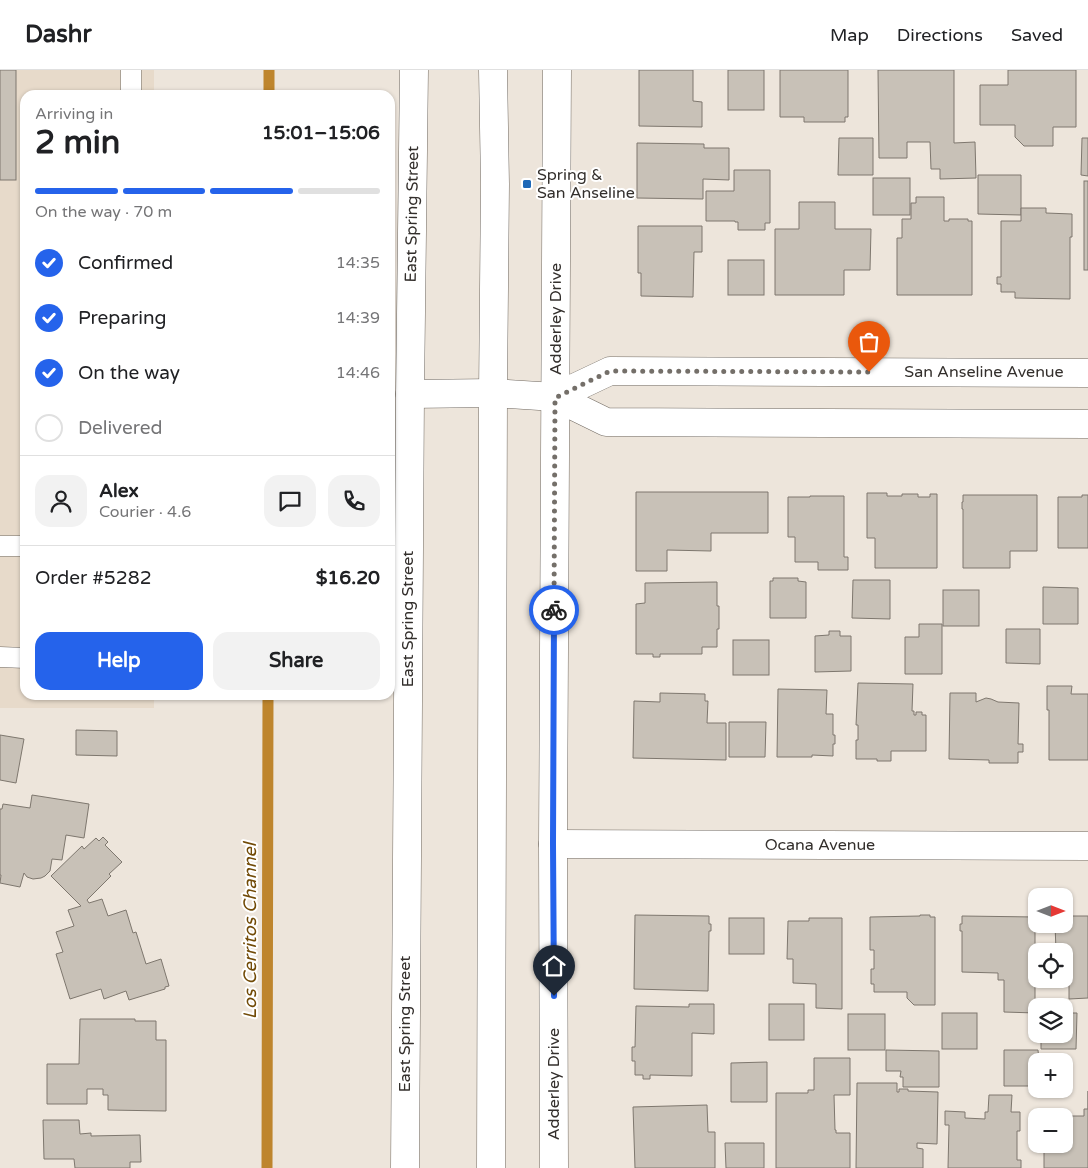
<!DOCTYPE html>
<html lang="en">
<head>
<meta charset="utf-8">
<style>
  body { margin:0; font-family:"Varela Round",sans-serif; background:#f2f2f2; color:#202124; height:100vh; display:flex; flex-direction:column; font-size:19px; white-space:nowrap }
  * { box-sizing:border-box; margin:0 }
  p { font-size:16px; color:#757577 }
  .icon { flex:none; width:28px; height:28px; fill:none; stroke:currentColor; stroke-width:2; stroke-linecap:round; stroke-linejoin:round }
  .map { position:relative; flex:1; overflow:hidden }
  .details { position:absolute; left:20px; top:20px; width:375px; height:610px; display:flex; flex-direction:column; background:#fff; border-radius:15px; box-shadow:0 1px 4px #0004 }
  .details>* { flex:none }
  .needle { width:32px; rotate:90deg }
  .buttons { position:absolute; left:1028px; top:818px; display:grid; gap:10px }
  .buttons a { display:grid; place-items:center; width:45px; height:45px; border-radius:10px; background:#fff; box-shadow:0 1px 4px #0004; font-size:25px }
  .pin { position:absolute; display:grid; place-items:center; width:42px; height:42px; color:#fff; margin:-51px -21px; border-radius:50% 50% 50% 0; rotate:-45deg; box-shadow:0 0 5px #0007 }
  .pin .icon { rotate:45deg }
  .courier { position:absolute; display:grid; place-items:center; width:50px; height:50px; margin:-25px; border:4px solid #2563eb; border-radius:50%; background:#fff; color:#222; box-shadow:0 1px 6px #0007 }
  .headline em { font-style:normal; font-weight:700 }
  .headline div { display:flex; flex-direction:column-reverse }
  .headline { display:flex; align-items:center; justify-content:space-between; height:85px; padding:0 15px }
  h1 { font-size:32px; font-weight:700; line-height:38px }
  .bar { display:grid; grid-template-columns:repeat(4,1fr); gap:8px 5px; align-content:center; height:60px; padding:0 15px }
  .bar i { height:6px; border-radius:4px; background:#e0e0e0 }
  .bar .selected { background:#2563eb }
  .bar p { grid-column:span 4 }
  .line { display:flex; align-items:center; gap:12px; padding:0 15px; border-top:1px solid #e0e0e0 }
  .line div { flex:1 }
  .round { display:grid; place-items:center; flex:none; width:52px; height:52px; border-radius:15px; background:#f2f2f2 }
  ol { padding:0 15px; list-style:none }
  li { display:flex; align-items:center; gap:15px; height:55px }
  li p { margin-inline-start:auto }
  li .icon { padding:5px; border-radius:50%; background:#2563eb; color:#fff; stroke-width:4 }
  li:last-child { color:#757577 }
  li i { width:28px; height:28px; border:2px solid #e0e0e0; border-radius:50% }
  .cta { display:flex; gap:10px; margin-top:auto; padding:10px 15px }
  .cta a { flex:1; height:58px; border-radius:15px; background:#2563eb; color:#fff; font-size:20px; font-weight:700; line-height:58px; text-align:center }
  .cta a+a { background:#f2f2f2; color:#202124 }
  header { display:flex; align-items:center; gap:30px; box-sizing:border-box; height:70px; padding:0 25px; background:#fff; border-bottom:1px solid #e0e0e0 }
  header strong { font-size:24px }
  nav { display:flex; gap:28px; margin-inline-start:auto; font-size:18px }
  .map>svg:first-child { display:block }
  .built { fill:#e7daca }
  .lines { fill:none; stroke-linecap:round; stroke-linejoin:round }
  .stream { stroke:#be852d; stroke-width:11 }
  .building { fill:#c8c1b7; stroke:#7e776e }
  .lane-casing { stroke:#716a62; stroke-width:21 }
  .street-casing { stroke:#716a62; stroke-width:29 }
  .secondary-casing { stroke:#716a62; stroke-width:29 }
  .lane { stroke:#fff; stroke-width:20 }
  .street { stroke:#fff; stroke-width:28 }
  .secondary { stroke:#fff; stroke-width:28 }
  .done { stroke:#746f69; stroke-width:5; stroke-dasharray:0 9 }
  .route { stroke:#2563eb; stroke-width:6 }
  .poi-dot { fill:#1d68b7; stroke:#fff; stroke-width:2 }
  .labels { text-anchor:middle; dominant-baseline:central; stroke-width:4; stroke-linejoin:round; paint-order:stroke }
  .poi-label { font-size:16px; fill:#332f2c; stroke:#fff; text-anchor:start }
  .street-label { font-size:16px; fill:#332f2c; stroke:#fff }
  .water-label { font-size:18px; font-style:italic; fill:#714a06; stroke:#fff }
</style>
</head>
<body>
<header>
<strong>Dashr</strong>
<nav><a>Map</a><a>Directions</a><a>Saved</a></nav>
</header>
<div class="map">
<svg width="1088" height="1098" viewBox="0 0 1088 1098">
  <rect width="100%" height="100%" fill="#ede5db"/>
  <polygon class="built" points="0,0 154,0 154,25 25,25 25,625 154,625 154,638 0,638"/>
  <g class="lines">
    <g class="stream">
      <polyline points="269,25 269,0"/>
      <polyline points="267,1098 268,625"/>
    </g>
  </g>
  <g class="building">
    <rect x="0" y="0" width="16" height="110"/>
    <polygon points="639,0 693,0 693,31 702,32 702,57 639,56"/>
    <rect x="728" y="0" width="36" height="40"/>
    <polygon points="780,0 848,0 848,47 845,47 845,52 804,52 804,47 780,47"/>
    <polygon points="878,0 954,0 954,73 975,72 976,108 940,109 940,99 931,99 930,72 907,72 907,88 879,88"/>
    <polygon points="1008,0 1076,0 1076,57 1053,57 1053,76 1024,76 1015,67 1015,55 980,55 980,15 1008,15"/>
    <polygon points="839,68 873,68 873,105 838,105"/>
    <polygon points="1082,68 1088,68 1088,106 1081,105"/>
    <polygon points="637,73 704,74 704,78 729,78 729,110 703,109 703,129 637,128"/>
    <polygon points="734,100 770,100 770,153 765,153 765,160 738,160 738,152 735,152 735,151 706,151 706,121 734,121"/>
    <polygon points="978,105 1021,105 1021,145 978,144"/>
    <rect x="873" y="108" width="37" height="37"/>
    <rect x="1084" y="111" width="4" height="89"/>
    <polygon points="916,127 944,127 944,151 949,151 949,149 968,149 968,151 972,151 972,225 897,225 897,168 902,168 902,149 911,149 911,133 916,133"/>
    <polygon points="799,132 835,132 835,159 871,159 870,200 844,200 844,225 775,225 775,159 799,159"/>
    <polygon points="1021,138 1046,138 1046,143 1072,144 1072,167 1070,167 1070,229 1015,228 1015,222 1001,222 1001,214 997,214 997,207 1001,207 1001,151 1021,151"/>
    <polygon points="638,156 702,156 702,182 694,182 693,227 641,226 641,203 638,203"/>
    <rect x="728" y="190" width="36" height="35"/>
    <polygon points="636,422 768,422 768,463 711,463 711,481 667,480 667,501 636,501"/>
    <polygon points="867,423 887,423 887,426 902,426 902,424 918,424 918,427 930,427 930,424 937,424 937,498 875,498 875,468 867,468"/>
    <polygon points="963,425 1037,425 1037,481 1010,481 1010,498 963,498 963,439 962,439 962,432 963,432"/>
    <polygon points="1082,425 1088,425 1088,478 1058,478 1058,427 1082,427"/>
    <polygon points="810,426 844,426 844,487 848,487 848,500 818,500 818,492 795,492 795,467 788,467 788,427 810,427"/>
    <polygon points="773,508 798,508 798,511 806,512 806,548 770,548 770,511 773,511"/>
    <polygon points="853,510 890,510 890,549 852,548"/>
    <polygon points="717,512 717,536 719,536 719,559 717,559 717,577 702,577 702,584 660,584 660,587 653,587 653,584 636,584 636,534 645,533 645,513"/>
    <polygon points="1043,517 1078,518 1078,554 1043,554"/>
    <rect x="943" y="520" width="36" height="36"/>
    <polygon points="919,554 942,554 942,604 905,604 905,567 919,567"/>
    <polygon points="1006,559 1040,559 1040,594 1006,593"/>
    <polygon points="829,561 840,561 840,566 851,566 851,601 815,602 815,566 829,565"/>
    <rect x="733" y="570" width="36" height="35"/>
    <polygon points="858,613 913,614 912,641 914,641 914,645 916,645 916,642 922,642 922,645 926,645 926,681 891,681 891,691 877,691 877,689 856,689 856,670 858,670 858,655 856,655"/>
    <polygon points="1047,616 1072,616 1071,624 1088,624 1088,690 1049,690 1049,640 1047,640"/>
    <polygon points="778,619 827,620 826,644 833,644 833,665 835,665 835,674 833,674 833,686 812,685 812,687 777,687"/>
    <polygon points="660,623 705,624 705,631 708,631 707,653 726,653 726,690 633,688 634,631 660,632"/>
    <polygon points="950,623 976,623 976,632 986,628 991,629 998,632 1019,633 1018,674 1023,674 1023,682 1018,682 1018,693 989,693 989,690 949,689"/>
    <polygon points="729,652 766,652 765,687 729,687"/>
    <polygon points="76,660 117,661 117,686 76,685"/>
    <polygon points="0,665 24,669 16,713 0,710"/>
    <polygon points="32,725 89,734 84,768 66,765 62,790 52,789 50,801 45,806 41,808 33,809 27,807 24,803 20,817 0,813 1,805 0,805 0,739 2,739 3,734 30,738"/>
    <polygon points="103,767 108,772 105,775 122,792 109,804 111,806 87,830 89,833 102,829 108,846 126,840 133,863 136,862 146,894 161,889 169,916 165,917 165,919 129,930 126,921 104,929 101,919 70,929 56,884 63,882 56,862 74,856 68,840 81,836 51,806 82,776 84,779 96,768 99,771"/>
    <polygon points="635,845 709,846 709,854 711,854 711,861 709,861 708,921 634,919"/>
    <polygon points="920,845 930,845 930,847 935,847 935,935 914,935 907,928 907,922 874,922 874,914 871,914 871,899 874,899 874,880 870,880 870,847 920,846"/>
    <polygon points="962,846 1035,847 1035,943 1004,942 1004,910 998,910 998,903 962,902 962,861 960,861 960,854 962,854"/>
    <polygon points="1064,846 1088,846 1088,928 1069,929 1069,909 1056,909 1064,909 1064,881 1056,881 1055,854 1064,854"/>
    <rect x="729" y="848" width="35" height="36"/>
    <polygon points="809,848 842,848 842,939 816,938 816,914 793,913 793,889 787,889 788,851 809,851"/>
    <polygon points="689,934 714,934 714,964 692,963 692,1006 650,1005 650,1009 643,1009 643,1005 635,1005 635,991 632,991 632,977 635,977 636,936 689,937"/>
    <rect x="769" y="934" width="35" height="36"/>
    <polygon points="1064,940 1069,940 1069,943 1077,943 1076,979 1041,979 1041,964 1064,964"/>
    <rect x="942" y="943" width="35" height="36"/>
    <rect x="848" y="944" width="37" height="36"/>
    <polygon points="80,949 135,949 135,951 156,951 156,970 166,970 166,1041 108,1040 108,1025 103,1025 103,1019 87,1019 87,1034 47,1034 47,994 79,994"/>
    <polygon points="886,980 939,981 939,1017 903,1017 903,1007 900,1007 901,1001 886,1001"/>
    <polygon points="1004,980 1038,980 1039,991 1036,991 1036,1016 1004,1016"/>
    <polygon points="814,988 850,988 850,1025 834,1025 835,1060 836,1060 836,1063 850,1063 850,1098 776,1098 776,1023 808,1023 808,1020 814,1020"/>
    <polygon points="767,992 767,1032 731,1032 731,993"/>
    <polygon points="857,1013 897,1013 897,1022 899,1022 899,1019 908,1019 908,1021 938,1022 937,1074 917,1073 917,1078 923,1079 923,1098 856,1098"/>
    <polygon points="1088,1021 1088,1098 1044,1098 1044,1074 1064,1074 1064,1046 1048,1046 1084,1046 1084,1039 1088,1039"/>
    <polygon points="989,1025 1012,1025 1011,1042 1020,1042 1020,1061 1017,1061 1017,1090 1021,1090 1021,1098 948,1098 949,1055 945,1055 945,1041 965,1042 965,1048 985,1049 985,1042 988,1042"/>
    <polygon points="707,1035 708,1062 715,1062 715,1098 635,1098 633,1037"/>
    <polygon points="43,1050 79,1050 80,1064 91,1063 91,1066 140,1065 141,1092 130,1092 130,1098 75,1098 74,1089 44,1089"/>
    <polygon points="725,1073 764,1073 764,1098 726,1098"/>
  </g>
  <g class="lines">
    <defs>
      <g id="lane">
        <polyline points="131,0 131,25"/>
        <polyline points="0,476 25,476"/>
        <polyline points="0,587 25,588"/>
      </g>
      <g id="street">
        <polyline points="553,774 1088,776"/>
        <polyline points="554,1098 553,774 557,0"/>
      </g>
      <g id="secondary">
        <polyline points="410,324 493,323 555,327 606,352 1088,354"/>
        <polyline points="555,327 610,301 1088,303"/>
        <polyline points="405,1098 410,324 414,0"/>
        <polyline points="491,1098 493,323 495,114 493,0"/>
      </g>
    </defs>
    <use href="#lane" class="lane-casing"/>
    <use href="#street" class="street-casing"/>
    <use href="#secondary" class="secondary-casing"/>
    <use href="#lane" class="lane"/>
    <use href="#street" class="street"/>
    <use href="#secondary" class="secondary"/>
  </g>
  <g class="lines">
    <polyline class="done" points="554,540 555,328 610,301 869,302"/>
    <polyline class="route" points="554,926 553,774 554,540"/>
  </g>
  <rect class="poi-dot" x="522" y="109" width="10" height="10" rx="2.5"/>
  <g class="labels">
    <g class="poi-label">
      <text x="537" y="105">Spring &amp;<tspan x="537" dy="18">San Anseline</tspan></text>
    </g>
    <g class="street-label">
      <text transform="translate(412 144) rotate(-89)">East Spring Street</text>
      <text transform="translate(556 249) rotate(-90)">Adderley Drive</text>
      <text x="984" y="302">San Anseline Avenue</text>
      <text transform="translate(408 549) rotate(-90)">East Spring Street</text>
      <text x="820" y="775">Ocana Avenue</text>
      <text transform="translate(405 954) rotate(-90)">East Spring Street</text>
      <text transform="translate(554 1014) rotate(-90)">Adderley Drive</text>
    </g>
    <g class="water-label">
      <text transform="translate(250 861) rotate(-90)">Los Cerritos Channel</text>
    </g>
  </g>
</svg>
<div class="buttons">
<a><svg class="needle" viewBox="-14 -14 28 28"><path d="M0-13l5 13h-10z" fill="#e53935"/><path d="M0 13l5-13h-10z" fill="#757577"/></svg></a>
<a><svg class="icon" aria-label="locate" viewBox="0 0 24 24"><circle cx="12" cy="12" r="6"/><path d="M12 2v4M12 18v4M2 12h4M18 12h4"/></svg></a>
<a><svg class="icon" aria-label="layers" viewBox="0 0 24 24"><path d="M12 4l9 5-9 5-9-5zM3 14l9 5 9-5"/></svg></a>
<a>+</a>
<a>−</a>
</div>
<div class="pin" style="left:869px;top:302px;background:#ea580c"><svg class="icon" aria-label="bag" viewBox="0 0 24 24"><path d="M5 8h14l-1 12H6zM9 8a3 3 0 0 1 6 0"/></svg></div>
<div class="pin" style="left:554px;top:926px;background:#1f2937"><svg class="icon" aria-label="home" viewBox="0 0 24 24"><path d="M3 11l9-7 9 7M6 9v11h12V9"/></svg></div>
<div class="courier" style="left:554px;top:540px"><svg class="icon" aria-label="bike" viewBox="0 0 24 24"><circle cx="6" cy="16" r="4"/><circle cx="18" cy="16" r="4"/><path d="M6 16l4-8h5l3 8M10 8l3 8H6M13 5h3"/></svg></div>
<section class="details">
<div class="headline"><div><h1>2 min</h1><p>Arriving in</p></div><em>15:01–15:06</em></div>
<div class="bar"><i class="selected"></i><i class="selected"></i><i class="selected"></i><i></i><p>On the way · 70 m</p></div>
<ol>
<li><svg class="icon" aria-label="check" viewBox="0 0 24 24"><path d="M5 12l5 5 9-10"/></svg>Confirmed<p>14:35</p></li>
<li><svg class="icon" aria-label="check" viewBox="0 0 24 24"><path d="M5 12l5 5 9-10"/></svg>Preparing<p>14:39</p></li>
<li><svg class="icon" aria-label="check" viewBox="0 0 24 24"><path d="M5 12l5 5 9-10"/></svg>On the way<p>14:46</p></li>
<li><i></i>Delivered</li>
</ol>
<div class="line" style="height:90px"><a class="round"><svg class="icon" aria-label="person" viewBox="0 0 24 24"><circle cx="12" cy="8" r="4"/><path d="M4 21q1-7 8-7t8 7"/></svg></a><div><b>Alex</b><p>Courier · 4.6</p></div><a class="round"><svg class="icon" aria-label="chat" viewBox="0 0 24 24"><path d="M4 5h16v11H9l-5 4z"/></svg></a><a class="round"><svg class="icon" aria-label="phone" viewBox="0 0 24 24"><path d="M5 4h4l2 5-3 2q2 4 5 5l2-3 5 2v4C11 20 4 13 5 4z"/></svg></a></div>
<div class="line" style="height:65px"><div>Order #5282</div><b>$16.20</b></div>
<div class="cta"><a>Help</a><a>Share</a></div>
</section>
</div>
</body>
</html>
